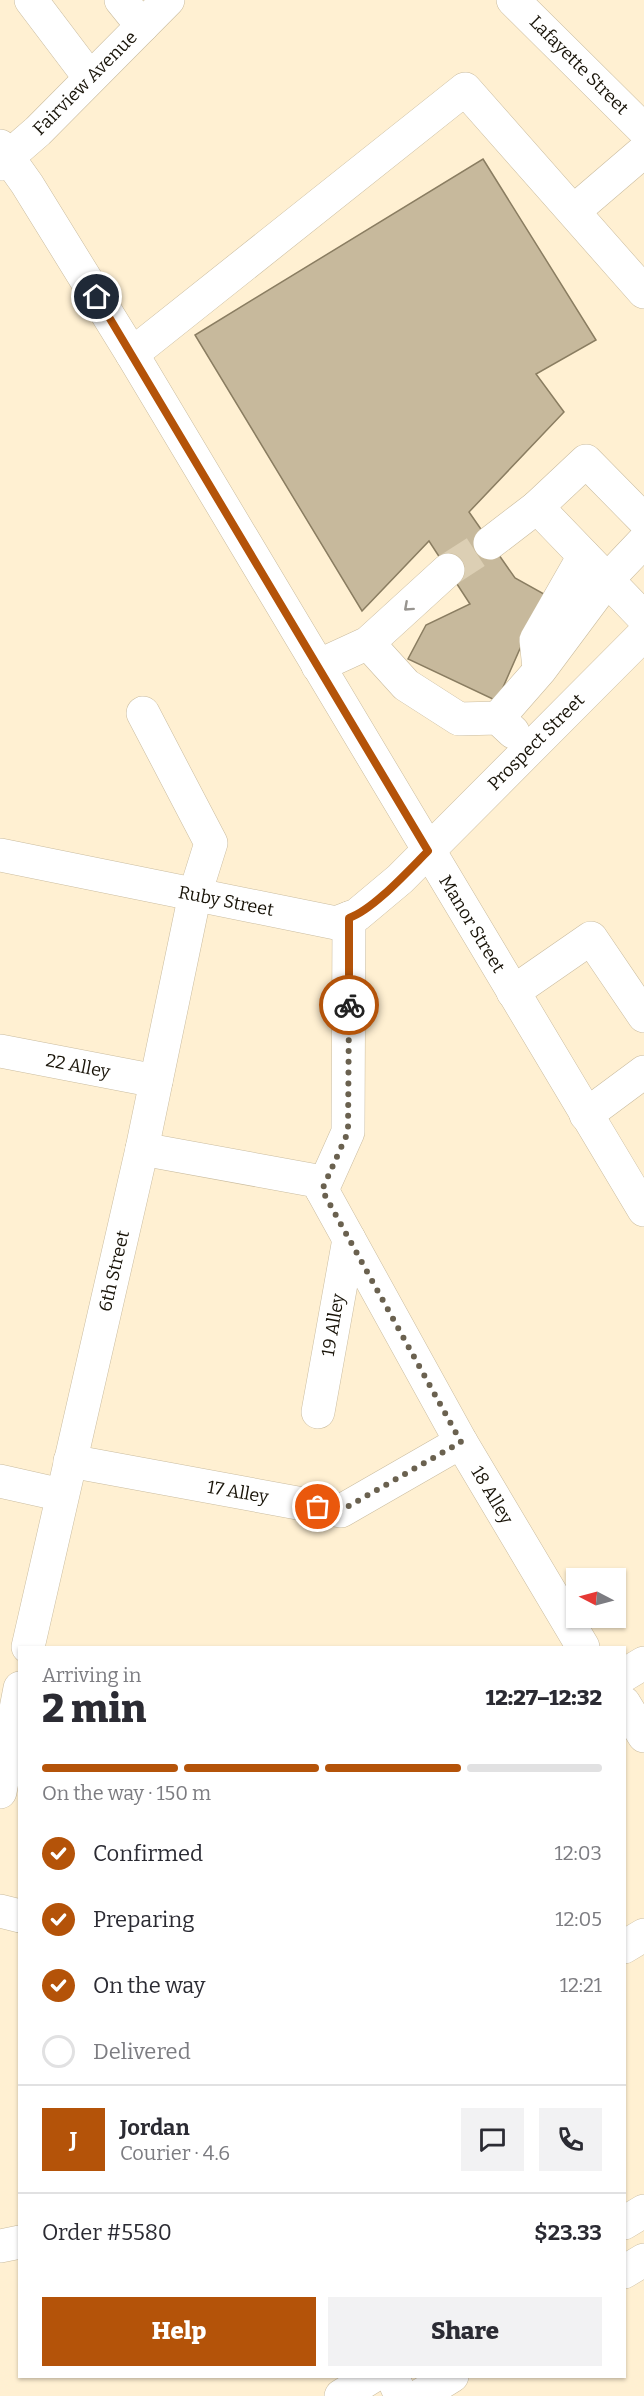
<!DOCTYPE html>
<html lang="en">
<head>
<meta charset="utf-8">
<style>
  body { margin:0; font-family:Bitter,serif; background:#f2f2f3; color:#2b2b33; height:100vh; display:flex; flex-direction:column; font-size:22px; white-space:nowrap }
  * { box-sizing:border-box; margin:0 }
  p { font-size:20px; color:#7c7c81 }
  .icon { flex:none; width:33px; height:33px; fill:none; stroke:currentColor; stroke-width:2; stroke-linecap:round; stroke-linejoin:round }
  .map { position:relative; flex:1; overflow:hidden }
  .side { position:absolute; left:18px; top:1646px; width:608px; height:732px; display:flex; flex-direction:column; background:#fff; border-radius:0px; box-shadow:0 2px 4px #0004 }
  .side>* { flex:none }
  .needle { width:39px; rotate:276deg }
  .buttons { position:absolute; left:566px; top:1568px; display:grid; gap:12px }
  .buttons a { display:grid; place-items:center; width:60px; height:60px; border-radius:0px; background:#fff; box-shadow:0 2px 4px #0004; font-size:30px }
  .pin { position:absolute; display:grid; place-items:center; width:51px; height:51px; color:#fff; margin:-26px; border:3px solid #fff; border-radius:50%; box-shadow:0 2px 6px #0007 }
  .courier { position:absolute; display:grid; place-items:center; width:60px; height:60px; margin:-30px; border:4px solid #b45309; border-radius:50%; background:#fff; color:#222; box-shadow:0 2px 8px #0007 }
  .headline em { font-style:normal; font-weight:800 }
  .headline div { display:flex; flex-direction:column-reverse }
  .headline { display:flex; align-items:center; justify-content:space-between; height:102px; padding:0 24px }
  h1 { font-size:39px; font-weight:800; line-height:45px }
  .bar { display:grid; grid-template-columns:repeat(4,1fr); gap:9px 6px; align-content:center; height:72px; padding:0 24px }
  .bar i { height:8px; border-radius:4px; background:#e1e1e2 }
  .bar .selected { background:#b45309 }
  .bar p { grid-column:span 4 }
  .line { display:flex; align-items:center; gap:15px; padding:0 24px; border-top:2px solid #e1e1e2 }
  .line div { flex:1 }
  .round { display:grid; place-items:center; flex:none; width:63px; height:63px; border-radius:0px; background:#f2f2f3 }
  ol { padding:0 24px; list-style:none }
  li { display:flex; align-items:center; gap:18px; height:66px }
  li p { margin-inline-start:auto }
  li .icon { padding:6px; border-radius:50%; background:#b45309; color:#fff; stroke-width:4 }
  li:last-child { color:#7c7c81 }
  li i { width:33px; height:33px; border:3px solid #e1e1e2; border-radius:50% }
  .primary-button { display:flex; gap:12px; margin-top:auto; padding:12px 24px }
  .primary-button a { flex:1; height:69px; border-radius:0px; background:#b45309; color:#fff; font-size:24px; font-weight:800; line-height:69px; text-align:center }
  .primary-button a+a { background:#f2f2f3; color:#2b2b33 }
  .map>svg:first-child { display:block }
  .building { fill:#c7b99c; stroke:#8a7d61; stroke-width:1.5 }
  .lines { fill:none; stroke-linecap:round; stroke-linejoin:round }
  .minor-tunnel { stroke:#dccfb4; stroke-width:33; stroke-dasharray:33 16; stroke-linecap:butt }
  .minor-casing { stroke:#cabc9f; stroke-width:34 }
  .major-casing { stroke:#cabc9f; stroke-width:34 }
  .minor { stroke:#fff; stroke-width:33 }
  .major { stroke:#fff; stroke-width:33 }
  .oneway { stroke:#989590 }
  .done { stroke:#6a614f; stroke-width:6; stroke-dasharray:0 10.8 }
  .route { stroke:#b45309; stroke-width:8 }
  .labels { text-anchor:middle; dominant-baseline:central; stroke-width:6; stroke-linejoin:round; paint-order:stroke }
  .street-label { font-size:18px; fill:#191409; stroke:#fff }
</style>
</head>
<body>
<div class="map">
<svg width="644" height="2396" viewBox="0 0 644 2396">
  <rect width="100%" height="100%" fill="#fff0d2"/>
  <polygon class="building" points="483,159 596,340 536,374 564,412 469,512 515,578 544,594 497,701 408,659 426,625 470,604 429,541 362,611 195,335"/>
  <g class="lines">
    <polyline class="minor-tunnel" points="448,570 490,543"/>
    <defs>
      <g id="minor">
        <polyline points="31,0 90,78"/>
        <polyline points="121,0 142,26"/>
        <polyline points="513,0 644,130"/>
        <polyline points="0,164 38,131 168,0"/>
        <polyline points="574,211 644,151"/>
        <polyline points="132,354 465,89 644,292"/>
        <polyline points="644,520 586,461 537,507 644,618"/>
        <polyline points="490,543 537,507"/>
        <polyline points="368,643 406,685 459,719 498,718 513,732"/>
        <polyline points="318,666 368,643 448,570"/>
        <polyline points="539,668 536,640 584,556"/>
        <polyline points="498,718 540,670 607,580 644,541"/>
        <polyline points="0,855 336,923 357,915 400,879 644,634"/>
        <polyline points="513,992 591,938 644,1016"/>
        <polyline points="0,1051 156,1081"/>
        <polyline points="586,1115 644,1072"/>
        <polyline points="142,1149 317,1181 461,1442 583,1647"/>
        <polyline points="322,1190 348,1132 349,918"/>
        <polyline points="318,1412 349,1239"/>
        <polyline points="70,1461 341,1511 461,1442"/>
        <polyline points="0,1481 62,1495"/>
        <polyline points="28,1647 142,1149 195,894 211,843 143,713"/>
        <polyline points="624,1675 644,1663"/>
        <polyline points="624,1703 644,1736"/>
        <polyline points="0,1792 20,1688"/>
        <polyline points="0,1911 20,1916"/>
        <polyline points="624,1947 644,1935"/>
        <polyline points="0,2246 20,2242"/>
        <polyline points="392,2376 401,2396"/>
      </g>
      <g id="major">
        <polyline points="0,146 27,184 132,354 644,1210"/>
        <polyline points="624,2223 644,2211"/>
        <polyline points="624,2272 644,2260"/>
        <polyline points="341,2396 373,2376"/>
        <polyline points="419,2396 452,2376"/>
      </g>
    </defs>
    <use href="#minor" class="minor-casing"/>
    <use href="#major" class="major-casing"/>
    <use href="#minor" class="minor"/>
    <use href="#major" class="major"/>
  </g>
  <defs><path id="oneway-chevron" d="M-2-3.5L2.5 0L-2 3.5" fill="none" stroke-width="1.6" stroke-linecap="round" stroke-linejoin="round" transform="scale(1.5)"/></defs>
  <use class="oneway" href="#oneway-chevron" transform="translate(408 607) rotate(138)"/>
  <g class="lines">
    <polyline class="done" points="318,1507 340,1511 461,1442 322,1190 348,1132 349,1005"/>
    <path class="route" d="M 97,297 L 428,851 C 409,870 373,910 349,918 L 349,1005"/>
  </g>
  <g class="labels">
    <g class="street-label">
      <text transform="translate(579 65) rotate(45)">Lafayette Street</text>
      <text transform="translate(85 83) rotate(-45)">Fairview Avenue</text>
      <text transform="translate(536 742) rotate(-45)">Prospect Street</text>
      <text transform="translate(226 901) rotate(11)">Ruby Street</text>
      <text transform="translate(472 924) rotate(59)">Manor Street</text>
      <text transform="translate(78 1066) rotate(11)">22 Alley</text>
      <text transform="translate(114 1271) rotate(-77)">6th Street</text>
      <text transform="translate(333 1325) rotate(-80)">19 Alley</text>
      <text transform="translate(238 1492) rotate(10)">17 Alley</text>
      <text transform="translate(492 1495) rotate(59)">18 Alley</text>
    </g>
  </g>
</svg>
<div class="buttons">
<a><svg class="needle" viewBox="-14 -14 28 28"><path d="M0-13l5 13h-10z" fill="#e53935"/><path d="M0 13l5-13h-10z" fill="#7c7c81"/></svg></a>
</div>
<div class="pin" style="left:318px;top:1507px;background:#ea580c"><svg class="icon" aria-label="bag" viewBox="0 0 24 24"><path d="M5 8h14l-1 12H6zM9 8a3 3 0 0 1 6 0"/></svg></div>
<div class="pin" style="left:97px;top:297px;background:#1f2937"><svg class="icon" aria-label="home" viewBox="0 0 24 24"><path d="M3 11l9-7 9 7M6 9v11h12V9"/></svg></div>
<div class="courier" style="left:349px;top:1005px"><svg class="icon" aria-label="bike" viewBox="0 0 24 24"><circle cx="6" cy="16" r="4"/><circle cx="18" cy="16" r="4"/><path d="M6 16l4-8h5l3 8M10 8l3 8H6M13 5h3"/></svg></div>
<section class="side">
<div class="headline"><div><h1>2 min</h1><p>Arriving in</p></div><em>12:27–12:32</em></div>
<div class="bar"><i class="selected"></i><i class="selected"></i><i class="selected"></i><i></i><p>On the way · 150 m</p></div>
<ol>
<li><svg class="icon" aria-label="check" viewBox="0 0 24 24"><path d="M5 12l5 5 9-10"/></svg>Confirmed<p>12:03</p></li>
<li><svg class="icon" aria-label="check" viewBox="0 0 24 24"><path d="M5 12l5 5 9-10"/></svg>Preparing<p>12:05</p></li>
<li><svg class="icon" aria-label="check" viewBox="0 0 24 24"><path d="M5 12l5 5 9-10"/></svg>On the way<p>12:21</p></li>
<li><i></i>Delivered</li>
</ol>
<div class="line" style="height:108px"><b class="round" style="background:#b45309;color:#fff">J</b><div><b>Jordan</b><p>Courier · 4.6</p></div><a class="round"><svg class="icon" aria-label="chat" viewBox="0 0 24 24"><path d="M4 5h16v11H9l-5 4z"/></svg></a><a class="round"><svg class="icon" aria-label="phone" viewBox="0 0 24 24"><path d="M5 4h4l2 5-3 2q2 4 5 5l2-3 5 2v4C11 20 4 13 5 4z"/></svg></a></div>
<div class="line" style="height:78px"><div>Order #5580</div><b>$23.33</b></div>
<div class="primary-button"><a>Help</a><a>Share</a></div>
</section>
</div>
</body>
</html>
